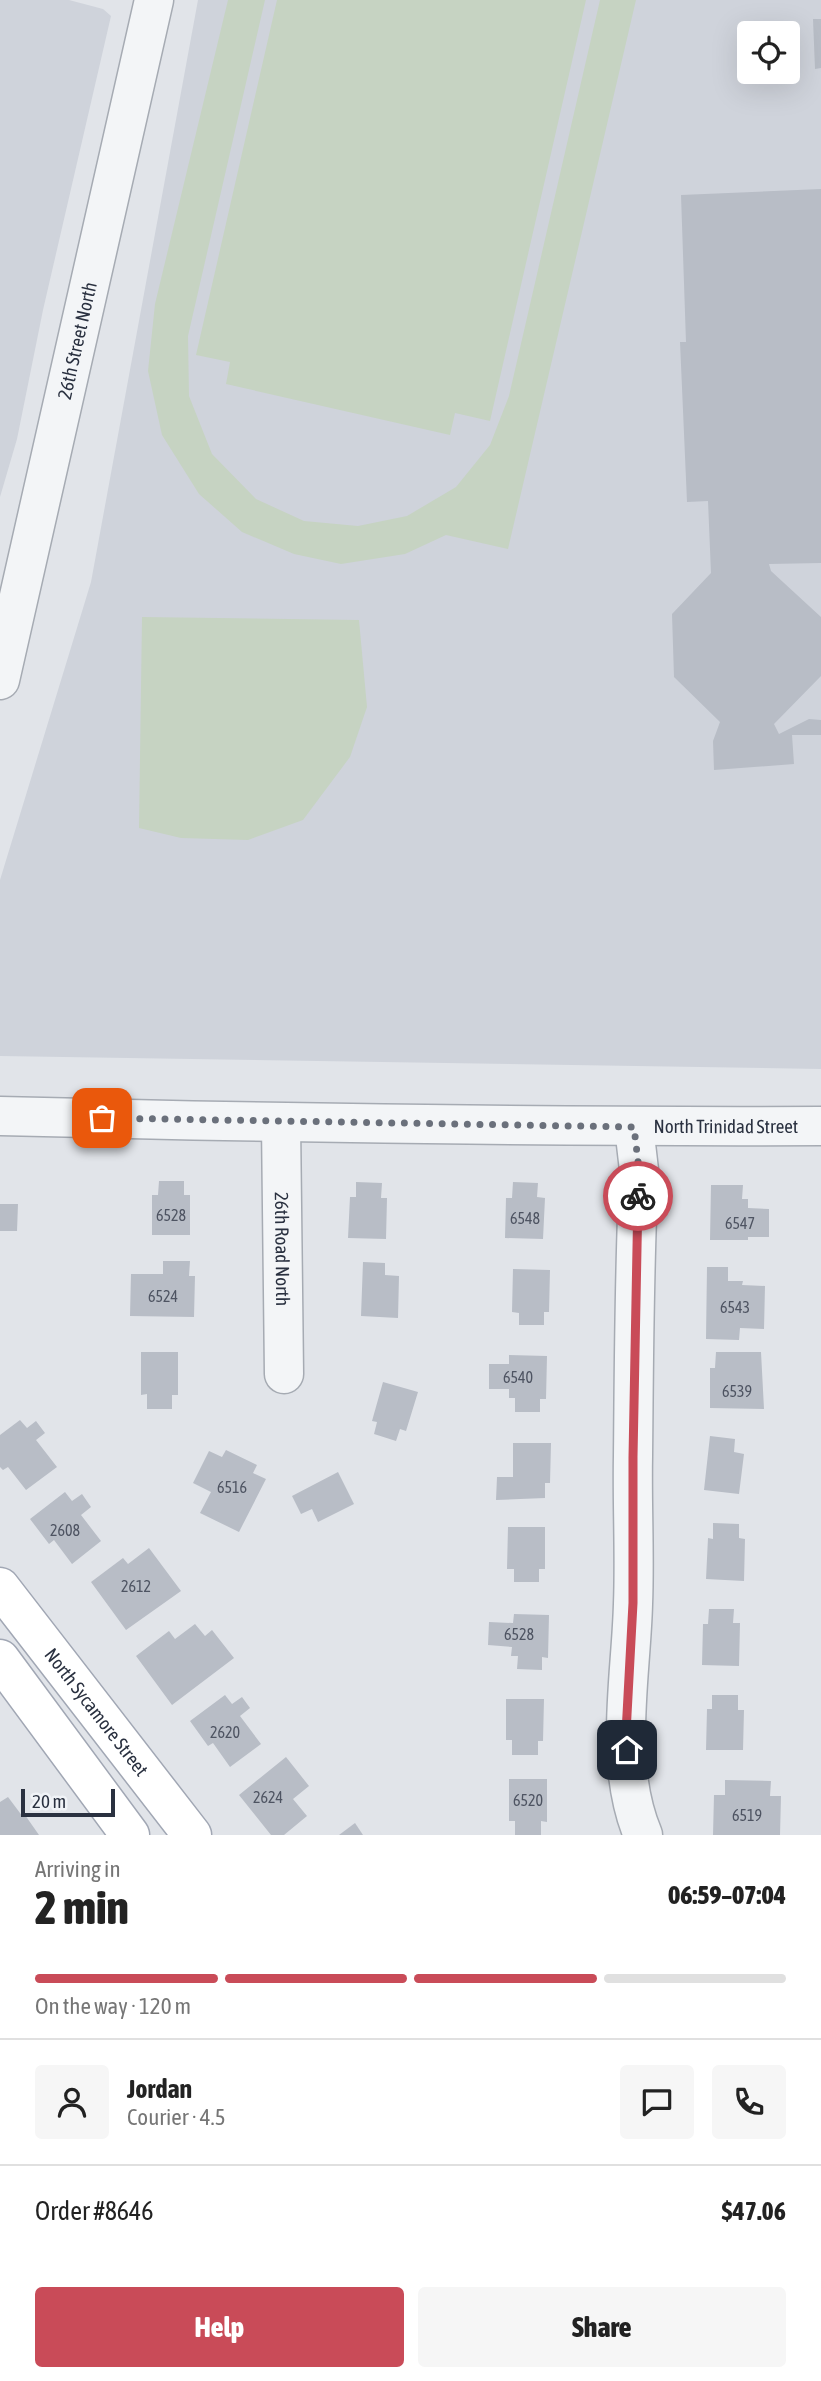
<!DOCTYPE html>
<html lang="en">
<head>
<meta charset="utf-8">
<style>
  body { margin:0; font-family:"Asap Condensed",sans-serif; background:#f6f6f6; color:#222; height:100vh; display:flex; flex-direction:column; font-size:26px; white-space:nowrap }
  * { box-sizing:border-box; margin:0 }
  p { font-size:23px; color:#767676 }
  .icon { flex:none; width:38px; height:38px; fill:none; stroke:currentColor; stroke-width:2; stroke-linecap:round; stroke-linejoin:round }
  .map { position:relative; height:1835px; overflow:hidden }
  .panel { display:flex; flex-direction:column; background:#fff; flex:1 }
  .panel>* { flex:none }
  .fabs { position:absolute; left:737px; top:21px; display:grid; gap:14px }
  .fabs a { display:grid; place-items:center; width:63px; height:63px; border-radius:7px; background:#fff; box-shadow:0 7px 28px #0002; font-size:35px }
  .scale { position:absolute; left:21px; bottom:18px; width:94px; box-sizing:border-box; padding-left:7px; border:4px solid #2a3140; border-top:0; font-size:19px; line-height:24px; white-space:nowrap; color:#2a3140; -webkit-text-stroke:5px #f0f3f7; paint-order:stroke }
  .pin { position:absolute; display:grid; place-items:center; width:60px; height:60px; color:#fff; margin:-30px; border-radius:14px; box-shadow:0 4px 10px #0006 }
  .courier { position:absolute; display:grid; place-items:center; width:70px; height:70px; margin:-35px; border:5px solid #c94b58; border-radius:50%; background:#fff; color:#222; box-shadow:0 2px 9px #0007 }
  .headline em { font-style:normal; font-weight:800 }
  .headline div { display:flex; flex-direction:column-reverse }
  .headline { display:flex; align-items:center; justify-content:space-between; height:119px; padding:0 35px }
  h1 { font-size:46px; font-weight:800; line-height:52px }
  .bar { display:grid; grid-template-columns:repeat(4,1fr); gap:10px 7px; align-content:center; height:84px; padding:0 35px }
  .bar i { height:9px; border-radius:5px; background:#e0e0e0 }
  .bar .current { background:#c94b58 }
  .bar p { grid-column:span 4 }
  .line { display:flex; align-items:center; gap:18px; padding:0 35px; border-top:2px solid #e0e0e0 }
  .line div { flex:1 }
  .round { display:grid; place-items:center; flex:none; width:74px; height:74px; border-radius:7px; background:#f6f6f6 }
  .button { display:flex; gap:14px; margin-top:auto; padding:14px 35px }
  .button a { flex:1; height:80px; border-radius:7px; background:#c94b58; color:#fff; font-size:28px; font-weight:800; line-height:80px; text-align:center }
  .button a+a { background:#f6f6f6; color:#222 }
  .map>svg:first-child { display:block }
  .built { fill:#cfd3db; fill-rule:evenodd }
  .green { fill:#c6d3c2 }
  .building { fill:#b8bdc6 }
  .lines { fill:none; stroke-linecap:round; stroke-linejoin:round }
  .minor-casing { stroke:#a6abb3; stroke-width:41 }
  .major-casing { stroke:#a1a7b4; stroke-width:41 }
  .minor { stroke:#f3f5f7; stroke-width:38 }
  .major { stroke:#fff; stroke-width:38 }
  .done { stroke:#6a707b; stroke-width:7; stroke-dasharray:0 12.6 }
  .route { stroke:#c94b58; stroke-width:9 }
  .labels { text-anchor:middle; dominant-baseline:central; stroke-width:5; stroke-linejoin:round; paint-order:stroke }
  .number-label { font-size:16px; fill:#4e5462 }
  .street-label { font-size:19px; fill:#2a3140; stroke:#f0f3f7 }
</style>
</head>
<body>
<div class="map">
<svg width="821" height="1835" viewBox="0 0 821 1835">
  <rect width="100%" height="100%" fill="#e1e4e9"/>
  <g class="built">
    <polygon points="0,0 69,0 103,9 111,16 43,310 17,439 0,497"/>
    <path d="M 198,0 L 821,0 L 821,1069 L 0,1056 L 0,880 L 91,582 ZM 749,33 L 788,33 L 788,72 L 749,72 Z"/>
  </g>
  <g class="green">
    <polygon points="228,0 265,0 188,336 189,396 212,454 256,499 304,521 358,526 407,516 456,487 490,445 509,396 600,0 636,0 508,549 446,535 405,554 341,564 294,554 242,532 199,494 162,435 148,371 155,304"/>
    <polygon points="277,0 586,0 490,421 455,413 450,435 226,384 230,362 196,355"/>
    <polygon points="142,617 359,620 367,707 350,757 303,820 248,840 181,838 139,828"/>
  </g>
  <g class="building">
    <polygon points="813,19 821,19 821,68 815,69"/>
    <polygon points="821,189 821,563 769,564 771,571 821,617 821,676 774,724 779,734 809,719 821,720 821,735 792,735 794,764 714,770 713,741 720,722 674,677 672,614 711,573 708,501 687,502 680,342 686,342 681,195"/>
    <polygon points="159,1181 184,1181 184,1195 190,1195 190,1235 152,1235 152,1195 158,1195"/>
    <polygon points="356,1182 382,1183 381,1198 387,1198 386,1239 348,1238 350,1197 356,1197"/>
    <polygon points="513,1182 538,1183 537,1197 545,1198 543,1239 505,1238 506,1198 512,1198"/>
    <polygon points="711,1185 743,1185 742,1199 748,1199 748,1208 769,1209 769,1237 748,1237 748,1240 710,1240"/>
    <polygon points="0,1204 18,1204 17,1231 0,1231"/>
    <polygon points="163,1261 190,1261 189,1276 195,1276 194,1317 130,1316 131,1274 163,1274"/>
    <polygon points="363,1262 385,1263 385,1275 399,1276 398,1318 361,1316"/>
    <polygon points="707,1267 728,1267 728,1281 743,1281 742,1285 765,1286 764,1329 740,1328 739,1340 706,1339"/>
    <polygon points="513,1269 550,1270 549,1312 544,1312 544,1325 519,1325 519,1313 512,1312"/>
    <polygon points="141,1352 178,1352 178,1395 172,1395 172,1409 147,1409 147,1394 141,1395"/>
    <polygon points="716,1352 761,1352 764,1409 710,1408 710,1368 715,1368"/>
    <polygon points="509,1355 547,1356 546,1399 540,1399 540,1412 515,1412 515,1398 509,1398 509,1389 489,1389 489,1364 509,1364"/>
    <polygon points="383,1382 418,1392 406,1431 400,1429 396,1441 374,1434 377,1422 372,1421"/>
    <polygon points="20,1420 27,1428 36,1421 45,1433 36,1440 57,1467 26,1490 8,1467 3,1470 0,1467 0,1435"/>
    <polygon points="710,1436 735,1439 734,1452 744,1454 739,1494 704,1490"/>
    <polygon points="513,1443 551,1443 550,1483 545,1483 545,1498 496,1500 497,1477 513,1477"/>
    <polygon points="226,1450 257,1465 253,1473 266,1479 239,1532 200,1513 211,1492 193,1483 209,1451 222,1457"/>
    <polygon points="338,1472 354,1504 318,1522 312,1509 301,1514 292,1496"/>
    <polygon points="65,1492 72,1501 82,1494 91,1507 81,1515 101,1541 72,1564 54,1540 49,1544 30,1519"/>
    <polygon points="713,1523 739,1524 739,1538 745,1539 744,1581 706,1579 708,1538 713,1539"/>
    <polygon points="508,1527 545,1527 545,1569 539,1569 539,1582 514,1582 514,1569 507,1569"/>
    <polygon points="149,1548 181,1591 126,1630 91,1582 123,1558 128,1564"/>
    <polygon points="709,1609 734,1609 733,1623 740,1623 739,1666 702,1665 703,1624 708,1624"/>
    <polygon points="514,1614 549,1615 548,1658 542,1657 542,1670 517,1669 518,1656 511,1656 512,1647 488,1645 489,1622 513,1623"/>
    <polygon points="195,1624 205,1636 212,1630 234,1658 172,1705 136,1656 169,1631 175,1639"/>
    <polygon points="225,1695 232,1704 242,1697 250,1708 240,1716 261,1744 230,1767 213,1743 208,1746 190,1721"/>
    <polygon points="712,1695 738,1695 738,1710 744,1710 743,1750 706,1750 707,1709 712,1709"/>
    <polygon points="506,1699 544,1699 543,1741 538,1741 538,1755 512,1755 512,1740 506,1740"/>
    <polygon points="286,1757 309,1786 293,1799 307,1816 284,1835 271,1835 239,1795"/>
    <polygon points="509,1779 547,1779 547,1822 541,1821 541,1835 515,1835 515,1821 509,1821"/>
    <polygon points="725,1780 771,1781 770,1796 781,1796 780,1835 713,1835 714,1795 725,1795"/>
    <polygon points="8,1797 23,1817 25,1815 39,1835 0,1835 0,1802"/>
    <polygon points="355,1823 363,1835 339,1835"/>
  </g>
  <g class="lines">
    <defs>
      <g id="minor">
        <path id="s1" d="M 0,680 L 154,0"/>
        <path id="s2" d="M 0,1116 C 274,1123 547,1127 821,1126"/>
        <path id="s3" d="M 281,1123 L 284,1374"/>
        <path d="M 634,1127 L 639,1170 C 634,1265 634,1361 633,1456 C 632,1505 635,1555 633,1604 C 631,1679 613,1764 643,1835"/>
      </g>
      <g id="major">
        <path id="s4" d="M 0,1587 L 192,1835"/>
        <polyline points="0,1659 130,1835"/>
      </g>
    </defs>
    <use href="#minor" class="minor-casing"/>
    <use href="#major" class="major-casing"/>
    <use href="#minor" class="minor"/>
    <use href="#major" class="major"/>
  </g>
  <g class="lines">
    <polyline class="done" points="102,1118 634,1127 639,1170 638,1196"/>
    <polyline class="route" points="627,1750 626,1733 633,1603 633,1457 638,1196"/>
  </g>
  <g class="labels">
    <g class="number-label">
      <text x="171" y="1215">6528</text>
      <text x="525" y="1218">6548</text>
      <text x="740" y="1223">6547</text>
      <text x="163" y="1296">6524</text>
      <text x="735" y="1307">6543</text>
      <text x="518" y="1377">6540</text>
      <text x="737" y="1391">6539</text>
      <text x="232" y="1487">6516</text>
      <text x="65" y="1530">2608</text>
      <text x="136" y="1586">2612</text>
      <text x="519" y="1634">6528</text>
      <text x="225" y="1732">2620</text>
      <text x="268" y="1797">2624</text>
      <text x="528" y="1800">6520</text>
      <text x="747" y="1815">6519</text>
    </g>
    <g class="street-label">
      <text stroke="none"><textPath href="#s1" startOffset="348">26th Street North</textPath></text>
      <text stroke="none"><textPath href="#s2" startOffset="726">North Trinidad Street</textPath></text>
      <text stroke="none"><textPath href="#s3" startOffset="126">26th Road North</textPath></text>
      <text stroke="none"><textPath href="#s4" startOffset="158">North Sycamore Street</textPath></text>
    </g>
  </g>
</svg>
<div class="fabs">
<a><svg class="icon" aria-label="locate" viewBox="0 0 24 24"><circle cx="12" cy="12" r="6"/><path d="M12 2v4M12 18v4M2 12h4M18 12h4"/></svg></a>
</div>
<div class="scale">20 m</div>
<div class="pin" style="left:102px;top:1118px;background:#ea580c"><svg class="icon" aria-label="bag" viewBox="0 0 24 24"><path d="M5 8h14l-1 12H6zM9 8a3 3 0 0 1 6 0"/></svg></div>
<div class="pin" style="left:627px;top:1750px;background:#1f2937"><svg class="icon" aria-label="home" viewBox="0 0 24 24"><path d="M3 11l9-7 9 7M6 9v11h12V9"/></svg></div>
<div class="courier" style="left:638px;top:1196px"><svg class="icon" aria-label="bike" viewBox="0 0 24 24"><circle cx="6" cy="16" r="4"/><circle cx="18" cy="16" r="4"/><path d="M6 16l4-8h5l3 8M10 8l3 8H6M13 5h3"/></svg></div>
</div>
<section class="panel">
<div class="headline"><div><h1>2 min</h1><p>Arriving in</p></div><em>06:59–07:04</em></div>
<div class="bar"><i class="current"></i><i class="current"></i><i class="current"></i><i></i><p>On the way · 120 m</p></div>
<div class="line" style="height:126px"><a class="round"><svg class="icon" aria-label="person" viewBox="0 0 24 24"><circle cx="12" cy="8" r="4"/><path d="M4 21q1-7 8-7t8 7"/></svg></a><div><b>Jordan</b><p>Courier · 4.5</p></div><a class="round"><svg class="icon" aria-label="chat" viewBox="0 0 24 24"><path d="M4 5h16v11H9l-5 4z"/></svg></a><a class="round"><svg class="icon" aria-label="phone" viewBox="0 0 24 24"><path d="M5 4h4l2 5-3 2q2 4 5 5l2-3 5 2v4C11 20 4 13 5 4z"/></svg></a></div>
<div class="line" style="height:91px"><div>Order #8646</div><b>$47.06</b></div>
<div class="button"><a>Help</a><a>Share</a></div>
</section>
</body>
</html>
